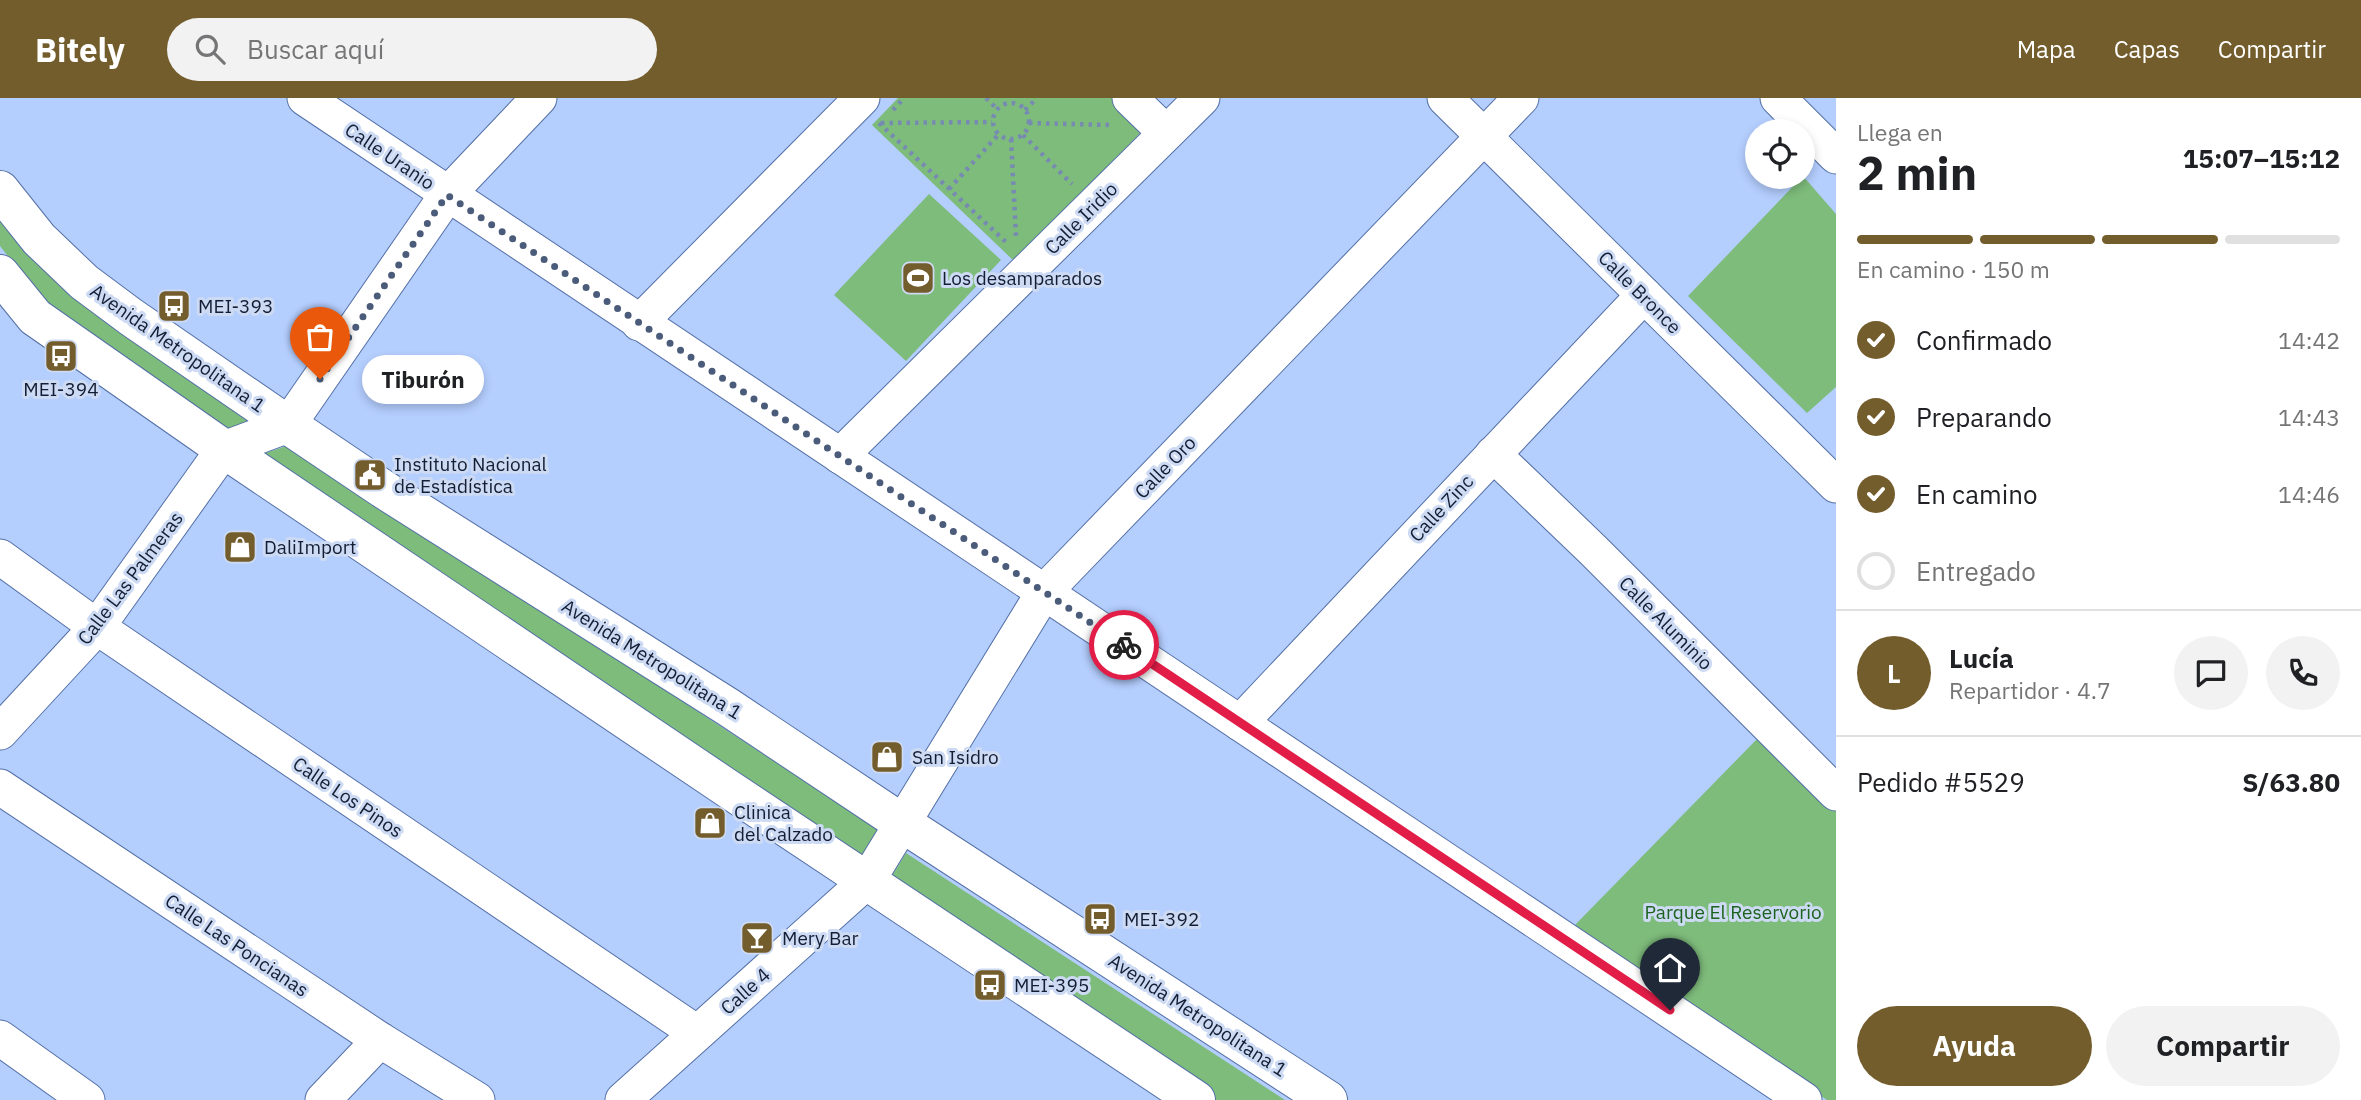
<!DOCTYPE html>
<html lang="es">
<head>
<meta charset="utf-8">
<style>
  body { margin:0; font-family:"IBM Plex Sans",sans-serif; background:#f2f2f2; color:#202124; height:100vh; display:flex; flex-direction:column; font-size:26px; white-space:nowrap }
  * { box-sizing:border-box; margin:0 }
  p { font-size:23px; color:#757577 }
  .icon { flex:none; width:38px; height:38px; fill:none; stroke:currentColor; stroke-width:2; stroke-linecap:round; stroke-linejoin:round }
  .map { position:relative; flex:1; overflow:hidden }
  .drawer { display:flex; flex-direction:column; background:#fff; width:525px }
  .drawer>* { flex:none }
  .tools { position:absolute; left:1745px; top:21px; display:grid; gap:14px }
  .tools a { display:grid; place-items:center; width:70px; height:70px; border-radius:50%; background:#fff; box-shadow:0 4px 10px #0003; font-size:35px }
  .pin { position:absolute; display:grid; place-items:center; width:60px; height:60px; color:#fff; margin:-72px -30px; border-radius:50% 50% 50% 0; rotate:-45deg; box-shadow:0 0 7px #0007 }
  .pin .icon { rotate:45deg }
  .courier { position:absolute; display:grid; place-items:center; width:70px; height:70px; margin:-35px; border:5px solid #e11d48; border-radius:50%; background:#fff; color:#222; box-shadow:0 2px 9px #0007 }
  .bubble { position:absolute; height:49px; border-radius:24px; background:#fff; box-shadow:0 4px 10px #0003; font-size:23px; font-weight:700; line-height:49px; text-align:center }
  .overview em { font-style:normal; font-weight:700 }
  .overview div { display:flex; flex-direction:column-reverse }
  .overview { display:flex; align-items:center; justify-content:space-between; height:119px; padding:0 21px }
  h1 { font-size:46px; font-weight:700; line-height:52px }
  .bar { display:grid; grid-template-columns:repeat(4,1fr); gap:10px 7px; align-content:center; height:84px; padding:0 21px }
  .bar i { height:9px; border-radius:5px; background:#e0e0e0 }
  .bar .selected { background:#745d2d }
  .bar p { grid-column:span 4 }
  .line { display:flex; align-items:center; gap:18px; padding:0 21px; border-top:2px solid #e0e0e0 }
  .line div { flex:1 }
  .round { display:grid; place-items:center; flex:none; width:74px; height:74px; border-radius:37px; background:#f2f2f2 }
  ol { padding:0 21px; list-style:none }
  li { display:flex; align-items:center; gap:21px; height:77px }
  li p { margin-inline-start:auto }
  li .icon { padding:7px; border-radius:50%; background:#745d2d; color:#fff; stroke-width:4 }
  li:last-child { color:#757577 }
  li i { width:38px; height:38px; border:4px solid #e0e0e0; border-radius:50% }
  .primary-button { display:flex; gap:14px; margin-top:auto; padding:14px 21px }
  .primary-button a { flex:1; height:80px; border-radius:42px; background:#745d2d; color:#fff; font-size:28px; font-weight:700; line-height:80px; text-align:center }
  .primary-button a+a { background:#f2f2f2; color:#202124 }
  header { display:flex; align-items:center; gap:42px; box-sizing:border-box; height:98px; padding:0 35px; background:#745d2d; color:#fff }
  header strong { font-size:33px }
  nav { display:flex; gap:38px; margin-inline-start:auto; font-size:24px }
  .search { width:490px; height:63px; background:#f2f2f2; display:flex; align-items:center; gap:18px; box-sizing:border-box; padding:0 24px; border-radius:38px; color:#757577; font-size:26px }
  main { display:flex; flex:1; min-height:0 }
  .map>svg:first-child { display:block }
  .green { fill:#7ebc7b }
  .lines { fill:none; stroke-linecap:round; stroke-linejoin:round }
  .minor-casing { stroke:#5470a6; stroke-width:37 }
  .secondary-casing { stroke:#5470a6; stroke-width:40 }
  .path { stroke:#778bb2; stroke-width:4.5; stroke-dasharray:3.5 5; stroke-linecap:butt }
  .minor { stroke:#fff; stroke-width:35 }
  .secondary { stroke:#fff; stroke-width:38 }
  .done { stroke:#4b5c7b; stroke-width:7; stroke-dasharray:0 12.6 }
  .route { stroke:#e11d48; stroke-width:9 }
  .labels { text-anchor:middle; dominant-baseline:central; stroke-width:6; stroke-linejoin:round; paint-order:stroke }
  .street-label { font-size:19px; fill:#131e34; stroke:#cddaf3 }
  .poi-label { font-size:19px; fill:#131e34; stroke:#cddaf3; text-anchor:start }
  .park-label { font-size:19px; fill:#1d631d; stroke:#cddaf3 }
</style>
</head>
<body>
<header>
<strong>Bitely</strong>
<div class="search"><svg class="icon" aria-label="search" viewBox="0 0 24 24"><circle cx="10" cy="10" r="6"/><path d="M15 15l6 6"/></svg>Buscar aquí</div>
<nav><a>Mapa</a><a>Capas</a><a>Compartir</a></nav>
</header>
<main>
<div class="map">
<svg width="1836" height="1002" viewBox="0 0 1836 1002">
  <rect width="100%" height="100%" fill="#b4cefe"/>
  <g class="green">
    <polygon points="898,0 1116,0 1146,29 1016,165 872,27"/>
    <polygon points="1803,78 1836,116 1836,289 1807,315 1688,198"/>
    <polygon points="929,96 1001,162 906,263 834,197"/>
    <polygon points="0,108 257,321 224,337 51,213 0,148"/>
    <polygon points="289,347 878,731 860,762 260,357"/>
    <polygon points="1760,638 1836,713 1836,1002 1827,1002 1572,830"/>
    <polygon points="906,755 1285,1002 1216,1002 888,784"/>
  </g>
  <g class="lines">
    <defs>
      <g id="minor">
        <polyline points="305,0 1804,1002"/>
        <polyline points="1130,0 1166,35"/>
        <polyline points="1445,0 1836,387"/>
        <polyline points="1778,0 1836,58"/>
        <polyline points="639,225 862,0"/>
        <polyline points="1493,356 1594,453 1836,695"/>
        <polyline points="840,358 1202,0"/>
        <polyline points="0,459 97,529 697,935"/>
        <polyline points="1240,625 1644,197"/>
        <polyline points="0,634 97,529 224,351 288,327 447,97 539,0"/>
        <polyline points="0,689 380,942 477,1002"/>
        <polyline points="0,940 87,1002"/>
        <polyline points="323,1002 380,942"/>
        <polyline points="623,1002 867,783 1044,494 1521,0"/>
      </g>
      <g id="secondary">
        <polyline points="0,92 39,141 84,184 131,219 288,327 383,391 728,609 902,725 1328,1002"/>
        <polyline points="0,176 35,219 224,351 727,690 1196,1002"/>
      </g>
    </defs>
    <use href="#minor" class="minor-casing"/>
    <use href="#secondary" class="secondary-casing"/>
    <g class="path">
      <polyline points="986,0 997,11"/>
      <circle cx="1011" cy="23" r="18"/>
      <polyline points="893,12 904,0"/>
      <polyline points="1025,12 1037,0"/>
      <polyline points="879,25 1008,146"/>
      <polyline points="881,25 992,24"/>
      <polyline points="1029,25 1112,27"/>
      <polyline points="1023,37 1072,86"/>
      <polyline points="1011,41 1016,138"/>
      <polyline points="949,91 998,37"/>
    </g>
    <use href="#minor" class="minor"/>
    <use href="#secondary" class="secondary"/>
  </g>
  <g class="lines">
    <polyline class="done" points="320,281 447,97 1124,547"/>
    <polyline class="route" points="1124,547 1670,912"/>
  </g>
  <defs>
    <symbol id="stadium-square" viewBox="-11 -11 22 22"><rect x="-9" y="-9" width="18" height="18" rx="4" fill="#745d2d" stroke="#cddaf3"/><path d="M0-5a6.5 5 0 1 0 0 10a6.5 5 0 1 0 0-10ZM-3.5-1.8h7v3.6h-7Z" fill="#fff"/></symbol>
    <symbol id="bus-square" viewBox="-11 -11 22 22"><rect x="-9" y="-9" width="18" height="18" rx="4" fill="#745d2d" stroke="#cddaf3"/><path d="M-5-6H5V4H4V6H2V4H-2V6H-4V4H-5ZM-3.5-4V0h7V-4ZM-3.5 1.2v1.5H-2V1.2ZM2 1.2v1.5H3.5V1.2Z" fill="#fff"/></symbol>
    <symbol id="civic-square" viewBox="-11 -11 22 22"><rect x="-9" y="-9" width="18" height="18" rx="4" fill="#745d2d" stroke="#cddaf3"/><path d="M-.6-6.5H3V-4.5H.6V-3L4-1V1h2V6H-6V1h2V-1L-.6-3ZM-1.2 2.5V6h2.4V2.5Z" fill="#fff"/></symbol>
    <symbol id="shop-square" viewBox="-11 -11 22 22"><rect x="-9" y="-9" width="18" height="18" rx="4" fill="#745d2d" stroke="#cddaf3"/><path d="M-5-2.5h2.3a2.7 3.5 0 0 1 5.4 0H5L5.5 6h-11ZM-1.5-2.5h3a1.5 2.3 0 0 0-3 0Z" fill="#fff"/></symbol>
    <symbol id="bar-square" viewBox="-11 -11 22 22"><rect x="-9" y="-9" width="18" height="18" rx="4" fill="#745d2d" stroke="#cddaf3"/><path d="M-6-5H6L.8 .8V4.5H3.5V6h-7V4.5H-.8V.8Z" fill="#fff"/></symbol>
  </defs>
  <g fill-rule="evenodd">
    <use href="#stadium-square" x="899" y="161" width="38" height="38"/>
    <use href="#bus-square" x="155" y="189" width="38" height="38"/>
    <use href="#bus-square" x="42" y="239" width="38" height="38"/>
    <use href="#civic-square" x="351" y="358" width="38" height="38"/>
    <use href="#shop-square" x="221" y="430" width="38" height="38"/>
    <use href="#shop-square" x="868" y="640" width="38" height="38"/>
    <use href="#shop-square" x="691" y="706" width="38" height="38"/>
    <use href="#bus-square" x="1081" y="802" width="38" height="38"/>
    <use href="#bar-square" x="738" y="821" width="38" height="38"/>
    <use href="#bus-square" x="971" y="868" width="38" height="38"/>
  </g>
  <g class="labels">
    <g class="street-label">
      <text transform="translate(390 58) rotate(34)">Calle Uranio</text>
      <text transform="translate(1081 120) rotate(-45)">Calle Iridio</text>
      <text transform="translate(1640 194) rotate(45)">Calle Bronce</text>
      <text transform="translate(178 250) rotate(35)">Avenida Metropolitana 1</text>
      <text transform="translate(1165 369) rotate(-46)">Calle Oro</text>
      <text transform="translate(1441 410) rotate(-47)">Calle Zinc</text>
      <text transform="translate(130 480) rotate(-53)">Calle Las Palmeras</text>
      <text transform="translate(1666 525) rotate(45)">Calle Aluminio</text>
      <text transform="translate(652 561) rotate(32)">Avenida Metropolitana 1</text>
      <text transform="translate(348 699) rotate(34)">Calle Los Pinos</text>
      <text transform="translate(237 847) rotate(34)">Calle Las Poncianas</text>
      <text transform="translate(745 893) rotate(-42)">Calle 4</text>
      <text transform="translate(1198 917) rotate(33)">Avenida Metropolitana 1</text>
    </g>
    <g class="poi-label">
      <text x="942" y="180">Los desamparados</text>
      <text x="198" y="208">MEI-393</text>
      <text x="61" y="291" text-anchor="middle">MEI-394</text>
      <text x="394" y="366">Instituto Nacional<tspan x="394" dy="22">de Estadística</tspan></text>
      <text x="264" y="449">DaliImport</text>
      <text x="912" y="659">San Isidro</text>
      <text x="734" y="714">Clinica<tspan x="734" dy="22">del Calzado</tspan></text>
      <text x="1124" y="821">MEI-392</text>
      <text x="782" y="840">Mery Bar</text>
      <text x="1014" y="887">MEI-395</text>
    </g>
    <g class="park-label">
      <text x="1733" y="814">Parque El Reservorio</text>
    </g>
  </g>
</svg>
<div class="tools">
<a><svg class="icon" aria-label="locate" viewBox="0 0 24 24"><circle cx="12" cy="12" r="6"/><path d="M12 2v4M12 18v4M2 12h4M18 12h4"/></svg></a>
</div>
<div class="pin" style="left:320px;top:281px;background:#ea580c"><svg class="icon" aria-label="bag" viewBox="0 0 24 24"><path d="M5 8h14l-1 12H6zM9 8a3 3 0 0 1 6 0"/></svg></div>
<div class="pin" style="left:1670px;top:912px;background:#1f2937"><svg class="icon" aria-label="home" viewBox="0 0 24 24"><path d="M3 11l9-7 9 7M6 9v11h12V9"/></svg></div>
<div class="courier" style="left:1124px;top:547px"><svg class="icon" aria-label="bike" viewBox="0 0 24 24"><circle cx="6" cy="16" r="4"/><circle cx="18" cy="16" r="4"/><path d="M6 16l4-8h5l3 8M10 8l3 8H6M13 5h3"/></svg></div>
<div class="bubble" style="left:362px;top:257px;width:122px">Tiburón</div>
</div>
<section class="drawer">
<div class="overview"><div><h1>2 min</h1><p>Llega en</p></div><em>15:07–15:12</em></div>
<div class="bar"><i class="selected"></i><i class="selected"></i><i class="selected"></i><i></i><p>En camino · 150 m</p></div>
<ol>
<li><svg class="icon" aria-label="check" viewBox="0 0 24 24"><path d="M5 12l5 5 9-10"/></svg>Confirmado<p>14:42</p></li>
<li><svg class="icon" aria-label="check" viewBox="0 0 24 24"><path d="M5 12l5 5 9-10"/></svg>Preparando<p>14:43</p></li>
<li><svg class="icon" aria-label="check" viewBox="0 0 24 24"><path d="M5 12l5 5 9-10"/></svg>En camino<p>14:46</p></li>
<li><i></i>Entregado</li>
</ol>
<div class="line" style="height:126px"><b class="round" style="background:#745d2d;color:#fff">L</b><div><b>Lucía</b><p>Repartidor · 4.7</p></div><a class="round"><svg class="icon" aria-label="chat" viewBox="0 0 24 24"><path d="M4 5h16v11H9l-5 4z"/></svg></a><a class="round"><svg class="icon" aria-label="phone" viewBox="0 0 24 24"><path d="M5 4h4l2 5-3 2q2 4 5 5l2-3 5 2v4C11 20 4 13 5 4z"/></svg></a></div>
<div class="line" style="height:91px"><div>Pedido #5529</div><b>S/63.80</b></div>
<div class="primary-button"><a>Ayuda</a><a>Compartir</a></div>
</section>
</main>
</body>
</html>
